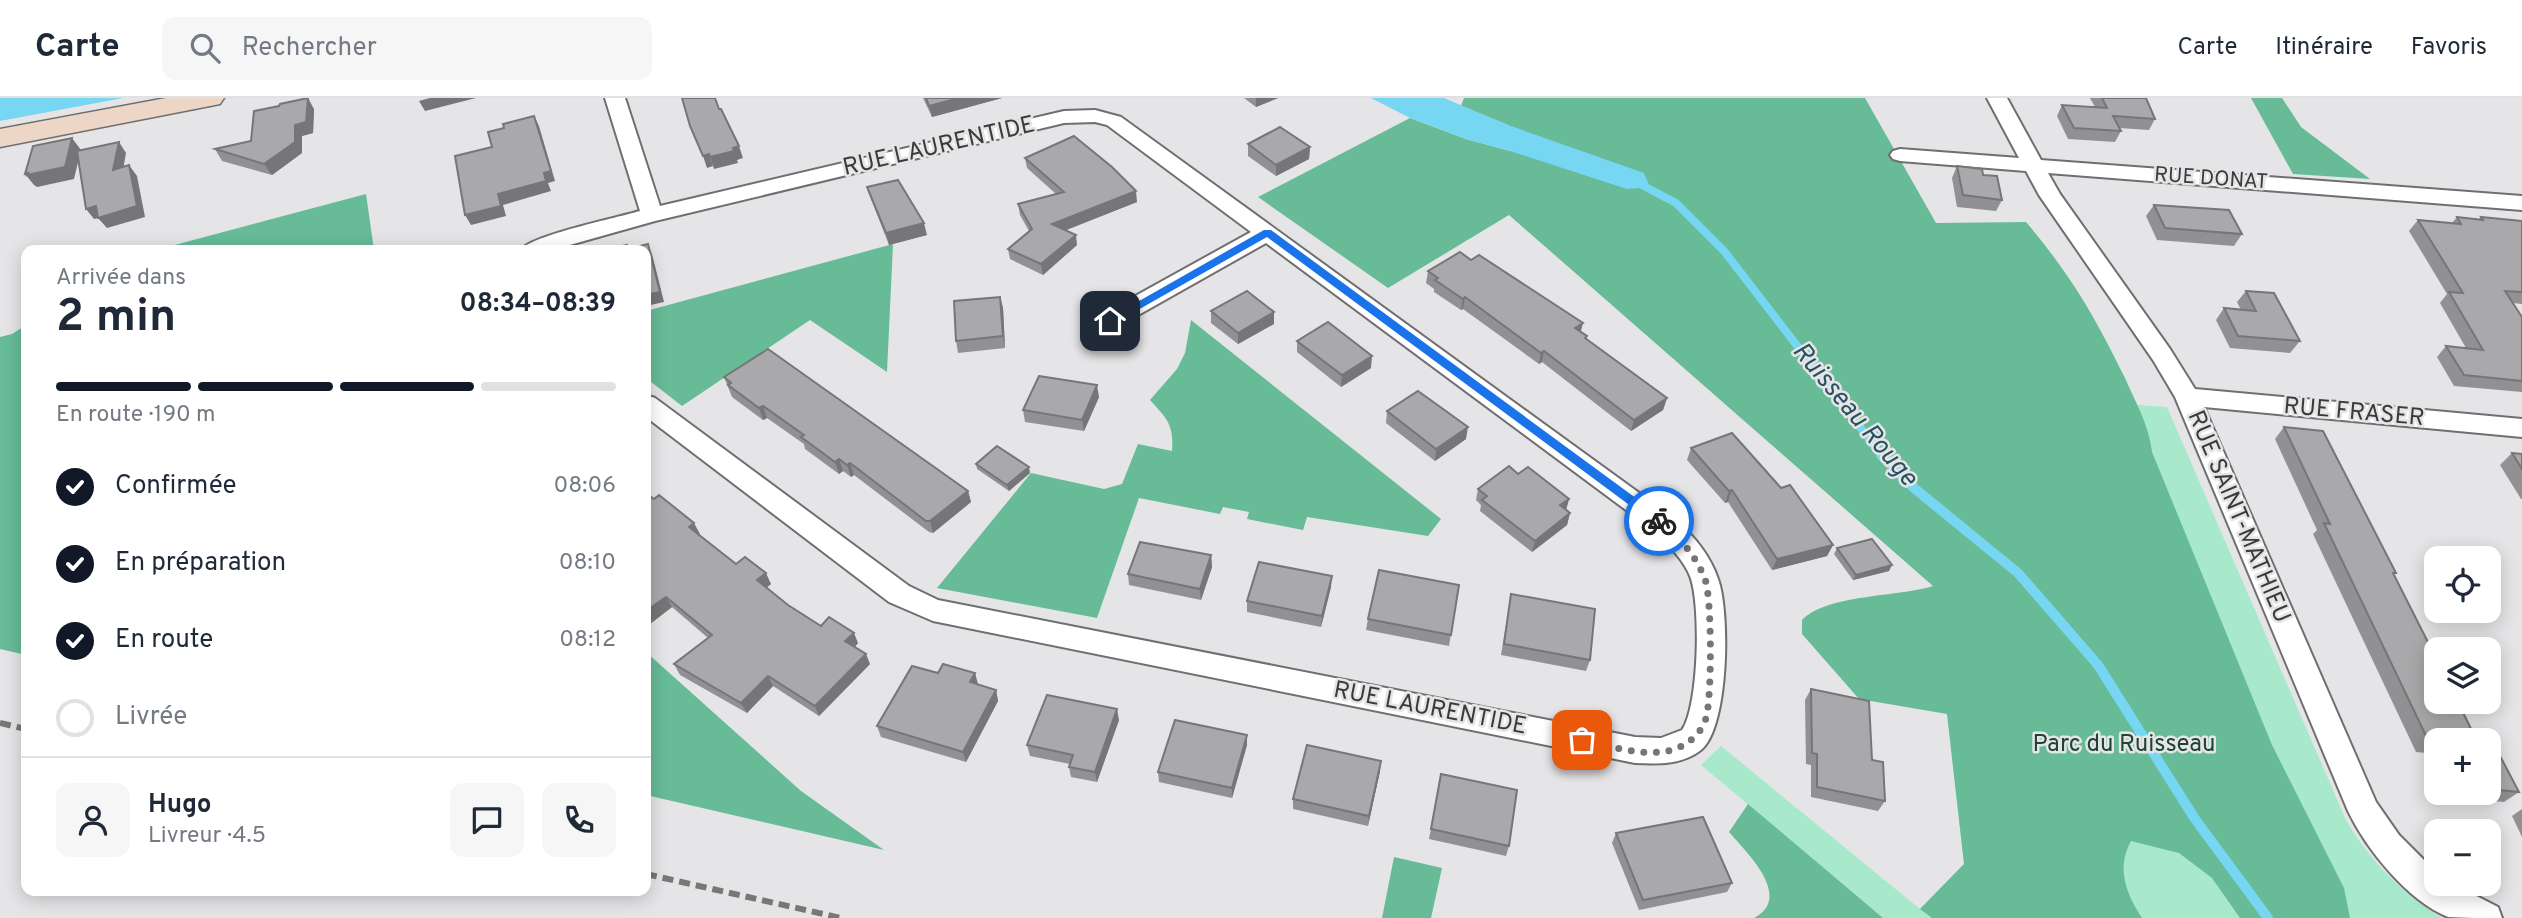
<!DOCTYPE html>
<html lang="fr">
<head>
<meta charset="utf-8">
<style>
  body { margin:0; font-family:Overpass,sans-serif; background:#f6f6f7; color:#1f2937; height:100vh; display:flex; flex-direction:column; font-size:26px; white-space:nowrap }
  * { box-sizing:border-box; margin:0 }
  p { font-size:23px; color:#747a83 }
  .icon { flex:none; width:38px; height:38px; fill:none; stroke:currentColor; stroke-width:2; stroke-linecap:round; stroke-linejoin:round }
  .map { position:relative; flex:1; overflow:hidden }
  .sheet { position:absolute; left:21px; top:147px; width:630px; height:651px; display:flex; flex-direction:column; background:#fff; border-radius:14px; box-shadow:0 4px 18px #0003 }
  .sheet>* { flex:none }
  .buttons { position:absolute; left:2424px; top:448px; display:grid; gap:14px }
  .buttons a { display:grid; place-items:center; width:77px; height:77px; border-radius:14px; background:#fff; box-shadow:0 4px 18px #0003; font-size:35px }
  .pin { position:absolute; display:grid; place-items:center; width:60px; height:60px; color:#fff; margin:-30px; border-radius:14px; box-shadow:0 4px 10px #0006 }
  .courier { position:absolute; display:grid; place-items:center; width:70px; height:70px; margin:-35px; border:5px solid #1a73e8; border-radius:50%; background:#fff; color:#222; box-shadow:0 2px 9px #0007 }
  .overview em { font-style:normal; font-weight:700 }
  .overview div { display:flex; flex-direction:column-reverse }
  .overview { display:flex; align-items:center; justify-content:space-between; height:119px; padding:0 35px }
  h1 { font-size:46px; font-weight:700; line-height:52px }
  .bar { display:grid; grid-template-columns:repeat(4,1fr); gap:10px 7px; align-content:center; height:84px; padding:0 35px }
  .bar i { height:9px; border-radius:5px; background:#e0e1e3 }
  .bar .active { background:#111827 }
  .bar p { grid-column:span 4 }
  .line { display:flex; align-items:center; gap:18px; padding:0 35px; border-top:2px solid #e0e1e3 }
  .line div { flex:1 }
  .round { display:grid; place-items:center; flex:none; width:74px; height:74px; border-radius:14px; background:#f6f6f7 }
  ol { padding:0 35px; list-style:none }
  li { display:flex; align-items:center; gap:21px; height:77px }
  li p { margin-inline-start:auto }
  li .icon { padding:7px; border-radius:50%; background:#111827; color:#fff; stroke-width:4 }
  li:last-child { color:#747a83 }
  li i { width:38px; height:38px; border:4px solid #e0e1e3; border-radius:50% }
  header { display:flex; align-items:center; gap:42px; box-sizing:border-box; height:98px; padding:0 35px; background:#fff; border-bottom:2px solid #e0e1e3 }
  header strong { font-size:33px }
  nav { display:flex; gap:38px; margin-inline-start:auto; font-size:24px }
  .search { width:490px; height:63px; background:#f6f6f7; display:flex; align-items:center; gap:18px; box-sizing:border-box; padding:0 24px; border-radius:14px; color:#747a83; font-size:26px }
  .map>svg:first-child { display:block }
  .green { fill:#a8e9cb }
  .forest { fill:#67bb97 }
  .water { fill:#77d6f2 }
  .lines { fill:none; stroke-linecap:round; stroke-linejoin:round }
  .stream-far1 { stroke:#77d6f2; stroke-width:8 }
  .stream { stroke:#77d6f2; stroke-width:10 }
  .street-casing { stroke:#6f6f71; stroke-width:4 }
  .secondary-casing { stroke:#6f6f71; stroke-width:3 }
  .street { fill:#fff; fill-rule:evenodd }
  .secondary { fill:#eed6c7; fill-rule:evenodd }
  .rail { stroke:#777778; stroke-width:6; stroke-dasharray:11 6; stroke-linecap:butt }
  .wall { fill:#919193 }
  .shaded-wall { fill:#767678 }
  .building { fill:#a9a9ab; stroke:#767678; stroke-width:2 }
  .route { fill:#1a73e8 }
  .done { stroke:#767678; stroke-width:7; stroke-dasharray:0 12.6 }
  .labels { text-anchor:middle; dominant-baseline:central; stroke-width:5; stroke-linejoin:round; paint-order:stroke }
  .far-street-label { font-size:21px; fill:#3b3b3c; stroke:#e5e5e7 }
  .street-label { font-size:24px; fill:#3b3b3c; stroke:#e5e5e7 }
  .park-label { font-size:24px; fill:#1e4434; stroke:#e5e5e7 }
  .water-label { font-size:26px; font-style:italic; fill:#27515e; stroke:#e5e5e7 }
</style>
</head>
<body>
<header>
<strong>Carte</strong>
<div class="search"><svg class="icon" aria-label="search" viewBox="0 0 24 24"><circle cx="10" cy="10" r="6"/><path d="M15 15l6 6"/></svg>Rechercher</div>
<nav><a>Carte</a><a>Itinéraire</a><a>Favoris</a></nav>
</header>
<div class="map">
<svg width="2522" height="820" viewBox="0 0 2522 820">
  <rect width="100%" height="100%" fill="#e5e5e7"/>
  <path class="green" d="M 1826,285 L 2167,309 L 2346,722 C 2369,762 2403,796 2442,820 L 1883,820 L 1701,667 L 1721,648 L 1920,811 L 1964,766 L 1933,488 Z"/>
  <g class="forest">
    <path d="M 1464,0 L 1865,0 L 1936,125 L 2026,124 C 2070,176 2094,217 2124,278 C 2135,303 2149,327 2152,354 L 2272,647 L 2344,790 L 2350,820 L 2240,820 L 2212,780 L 2179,755 L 2131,743 C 2116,770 2126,796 2142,820 L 1932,820 L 1920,811 L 1964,766 L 1947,616 L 1859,601 L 1802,536 L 1802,522 C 1827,496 1899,499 1933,488 L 1509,117 L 1388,190 L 1258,99 L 1410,20 L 1466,41 L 1510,53 L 1508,27 L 1461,8 Z"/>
    <polygon points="2251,0 2282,0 2301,29 2370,81 2293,76"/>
    <polygon points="366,96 374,152 156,152"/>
    <polygon points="893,146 887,274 810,222 682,308 646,280 646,213"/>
    <path d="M 1191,222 L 1441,421 L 1428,438 L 1307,419 L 1303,432 L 1247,421 L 1249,414 L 1223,409 L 1220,416 L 1139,400 L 1097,520 L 937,490 L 1031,375 L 1104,391 L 1122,386 L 1138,346 L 1172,353 C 1174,326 1167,321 1150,302 L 1177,271 L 1185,255 Z"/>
    <polygon points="26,227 26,557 0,551 0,239 12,236"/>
    <polygon points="646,554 801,693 884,752 646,697"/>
    <path d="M 1748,706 L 1883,820 L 1754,820 C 1794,799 1746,754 1729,734 Z"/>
    <polygon points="1394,759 1442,770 1431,820 1382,820"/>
  </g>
  <g class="water">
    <polygon points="0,0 123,0 0,23"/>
    <polygon points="1371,0 1444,0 1508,27 1644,75 1650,89 1627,91 1510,53 1466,41 1410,20"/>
  </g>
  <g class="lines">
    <polyline class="stream-far1" points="1640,86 1676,105 1724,153 1883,359"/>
    <polyline class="stream" points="1881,357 1914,390 2018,475 2098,567 2195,721 2268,820"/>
    <defs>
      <g id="street">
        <path d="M 605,0 L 625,0 L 660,108 L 1064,13 L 1095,12 L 1121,19 L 1675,421 C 1694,438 1710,457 1718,481 C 1730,513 1729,629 1701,652 C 1682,667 1658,666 1635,665 L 933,523 L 889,504 L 646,319 L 646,297 L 655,300 L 909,488 L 938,502 L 1635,639 L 1661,640 L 1682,632 C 1699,608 1701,505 1690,478 C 1683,461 1669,448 1657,435 L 1266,145 L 1117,229 L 1109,231 L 1101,229 L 1097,223 L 1101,217 L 1251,134 L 1107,27 L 1095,24 L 1064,25 L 655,123 L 552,152 L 521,152 C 529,138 620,119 640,113 Z"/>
        <path d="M 1987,0 L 2007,0 L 2041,62 L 2522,98 L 2522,112 L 2048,75 L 2060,96 L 2170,251 L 2195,291 L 2522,321 L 2522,339 L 2204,309 L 2376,704 L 2399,737 L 2436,774 L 2436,786 L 2453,786 L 2498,809 L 2502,820 C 2487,820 2462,820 2448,819 C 2408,803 2366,751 2348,713 L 2175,299 L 2153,262 L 2039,97 L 2026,73 L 1900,63 L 1893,61 L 1890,57 L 1893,53 L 1900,51 L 2019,60 Z"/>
      </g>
      <polygon id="secondary" points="166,0 224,0 220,6 210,8 0,49 0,31"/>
    </defs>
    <use href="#street" class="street-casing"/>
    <use href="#secondary" class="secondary-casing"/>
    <use href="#street" class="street"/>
    <use href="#secondary" class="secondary"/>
    <g class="rail">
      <polyline points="0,625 26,631"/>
      <polyline points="646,776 841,820"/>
    </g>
  </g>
  <g class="wall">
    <polygon points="923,0 1002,0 932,19"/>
    <polygon points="1244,0 1278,0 1256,9"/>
    <polygon points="2090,0 2146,0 2155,21 2149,32 2119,30 2121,33 2115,44 2068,41 2057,18 2062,7 2095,9"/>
    <polygon points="314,11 313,35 302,38 302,55 272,77 222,63 215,51 251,43"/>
    <polygon points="1248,46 1310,49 1309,61 1276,78 1248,58"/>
    <polygon points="1025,60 1137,104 1065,132 1077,147 1043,177 1010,161 1008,151 1029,133 1020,117 1018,106 1056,96 1027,70"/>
    <polygon points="1957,68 1983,77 2002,102 1996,113 1957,109 1952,80"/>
    <polygon points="867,89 927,137 889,147 871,101"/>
    <polygon points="2154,107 2242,136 2234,148 2157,142 2146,118"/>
    <polygon points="2457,119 2479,121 2481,119 2522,123 2522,206 2513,205 2522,219 2522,294 2454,288 2437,259 2446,248 2466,250 2440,205 2447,196 2409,133 2418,122 2452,125"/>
    <polygon points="1428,173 1580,234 1587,238 1587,242 1667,300 1663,312 1631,333 1542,264 1539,266 1463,211 1461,212 1434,194 1434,191 1426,185"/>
    <polygon points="2246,193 2300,243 2290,255 2230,250 2216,222 2224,210 2241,212 2237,204"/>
    <polygon points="1000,199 1003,210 1005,250 958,255 956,243"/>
    <polygon points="1211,213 1274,226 1238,246 1211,225"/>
    <polygon points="1297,243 1371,270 1341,289 1297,254"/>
    <polygon points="724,279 968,393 971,404 933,435 929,434 854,377 851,379 843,373 839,376 805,351 804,346 767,320 763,322 732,299"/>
    <polygon points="1099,299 1084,333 1025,324 1023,312"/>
    <polygon points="1387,313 1466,341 1435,363 1386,325"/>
    <polygon points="2284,329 2323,333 2396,475 2394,477 2436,560 2436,604 2458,604 2474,637 2490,639 2519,694 2504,704 2475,701 2472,695 2488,695 2488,642 2436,642 2436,656 2416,654 2313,436 2317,432 2275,341"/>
    <polygon points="1691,350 1781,390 1833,447 1827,458 1772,472 1728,404 1725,405 1687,362"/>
    <polygon points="2512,355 2522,356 2522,401 2521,401 2500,367"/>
    <polygon points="976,366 1030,375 1009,393 977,371"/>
    <polygon points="1518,376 1569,401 1566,412 1570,415 1567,427 1532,454 1480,413 1481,407 1476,402 1478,391"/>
    <polygon points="646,397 654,401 700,436 699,437 736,466 771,486 766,490 788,507 821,528 858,545 855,549 870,566 819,618 773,588 747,615 680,577 674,566 708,540 672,509 646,529"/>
    <polygon points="1837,450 1889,473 1853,482 1834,456"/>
    <polygon points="1211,457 1212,469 1201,502 1129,487 1128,476"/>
    <polygon points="1459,487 1449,548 1366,532 1368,521"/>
    <polygon points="1331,489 1321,529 1247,514 1247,503"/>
    <polygon points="1511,496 1590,562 1586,573 1501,557"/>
    <polygon points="938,575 975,575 977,587 996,592 998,603 966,664 881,639 877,628"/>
    <polygon points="1811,591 1872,662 1885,703 1878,713 1811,699 1811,667 1806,666 1805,602"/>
    <polygon points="1119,622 1097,684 1071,679 1069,669 1070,666 1030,658 1027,647"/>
    <polygon points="1247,647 1232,700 1159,684 1158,674"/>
    <polygon points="1380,673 1368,728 1293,711 1293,701"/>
    <polygon points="1441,676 1509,748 1506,758 1429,741"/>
    <polygon points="2522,711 2522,739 2512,718"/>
    <polygon points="1616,735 1732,785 1727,794 1639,812 1612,745"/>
  </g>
  <g class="shaded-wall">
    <polygon points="308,0 314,11 313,35 302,38 302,55 272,77 264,66 295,27"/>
    <polygon points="430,0 476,0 425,13 419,3"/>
    <polygon points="959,0 1002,0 932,19 929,8"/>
    <polygon points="1256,0 1278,0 1256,9"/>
    <polygon points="534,18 539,28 555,83 548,85 551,93 503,107 506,118 471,127 465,117 498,96"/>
    <polygon points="72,40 81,52 74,81 37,89 34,87 25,76 28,75"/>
    <polygon points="119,44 126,55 121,83 113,72"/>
    <polygon points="739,48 743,60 737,62 738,65 714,71 710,59"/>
    <polygon points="1310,49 1309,61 1276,78 1276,67"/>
    <polygon points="709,56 713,68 707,70 703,58"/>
    <polygon points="129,67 137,78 145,119 107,130 98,120 94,121 86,111 96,108"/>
    <polygon points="1136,93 1137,104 1054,137 1052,126"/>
    <polygon points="924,125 927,137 889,147 886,135"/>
    <polygon points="1076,137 1077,147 1043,177 1041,166"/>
    <polygon points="648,146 652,156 664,204 646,208"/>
    <polygon points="1000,199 1003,210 1005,250 1003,238"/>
    <polygon points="1465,199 1463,211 1461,212 1463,201"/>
    <polygon points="1274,214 1274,226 1238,246 1238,235"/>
    <polygon points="1583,225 1580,237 1575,230"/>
    <polygon points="1544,253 1542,264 1539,266 1541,255"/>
    <polygon points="1372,258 1371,270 1341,289 1342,277"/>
    <polygon points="1097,287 1099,299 1084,333 1082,322"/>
    <polygon points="1667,300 1663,312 1631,333 1634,322"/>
    <polygon points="763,308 767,320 763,322 759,310"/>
    <polygon points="1468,329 1466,341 1435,363 1436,351"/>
    <polygon points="839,361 843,373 839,376 835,364"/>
    <polygon points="850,365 854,377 851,379 847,367"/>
    <polygon points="1029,369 1030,375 1009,393 1007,387"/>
    <polygon points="1732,392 1728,404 1725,405 1729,393"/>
    <polygon points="968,393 971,404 933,435 930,423"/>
    <polygon points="1569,401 1566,412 1560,407"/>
    <polygon points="1570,415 1567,427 1532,454 1535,443"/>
    <polygon points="694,425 700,436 694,440 689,429"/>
    <polygon points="1833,447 1827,458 1772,472 1777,461"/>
    <polygon points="1211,457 1212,469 1201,502 1200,491"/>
    <polygon points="1892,467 1889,473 1853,482 1856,477"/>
    <polygon points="766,475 771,486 762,493 757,482"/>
    <polygon points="1332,478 1331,489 1321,529 1322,518"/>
    <polygon points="666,499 672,509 646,529 646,513"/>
    <polygon points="854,535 858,545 850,554 845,543"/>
    <polygon points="866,556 870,566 819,618 815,608"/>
    <polygon points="975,575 978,586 973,595 970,584"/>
    <polygon points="768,578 773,588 747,615 741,605"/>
    <polygon points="996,592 998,603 966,664 963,654"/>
    <polygon points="1117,611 1119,622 1097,684 1095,674"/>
    <polygon points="1247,637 1247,647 1232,700 1232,690"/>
    <polygon points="1381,663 1380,673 1368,728 1369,718"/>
  </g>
  <g class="building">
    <polygon points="308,0 306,24 295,27 295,44 264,66 215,51 251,43 254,13 279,8 280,6"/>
    <polygon points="682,0 715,0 719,11 721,11 739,48 733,50 734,53 710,59 709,56 703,58 690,28"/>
    <polygon points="926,0 959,0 929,8"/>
    <polygon points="2102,0 2146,0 2155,21 2113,18 2121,33 2074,30 2062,7 2107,10"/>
    <polygon points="534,18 551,73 544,75 546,83 498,96 501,108 465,117 455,58 492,49 488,34 504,30 503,26"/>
    <polygon points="1280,29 1310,49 1276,67 1248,46"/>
    <polygon points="1074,38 1112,69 1136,93 1052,126 1076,137 1041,166 1008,151 1032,131 1018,106 1064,94 1025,60"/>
    <polygon points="72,40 65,69 27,77 28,75 25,76 33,48"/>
    <polygon points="119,44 113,72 129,67 137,108 98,120 96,108 86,111 77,53"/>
    <polygon points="1957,68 1982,71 1983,77 1997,78 2002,102 1963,97"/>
    <polygon points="898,82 924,125 886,135 867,89"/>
    <polygon points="2154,107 2229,112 2242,136 2165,130"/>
    <polygon points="2457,119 2483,122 2481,119 2522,123 2522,194 2505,193 2522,219 2522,283 2464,277 2446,248 2483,252 2449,194 2463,195 2418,122 2461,126"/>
    <polygon points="648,146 660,194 646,197 646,152 604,152 627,147 628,151"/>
    <polygon points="1460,154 1471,162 1479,157 1583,225 1575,230 1587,238 1585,240 1667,300 1634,322 1544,253 1541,255 1465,199 1463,201 1435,182 1438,180 1428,173"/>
    <polygon points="1247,193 1274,214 1238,235 1211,213"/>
    <polygon points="2246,193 2274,195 2300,243 2238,238 2224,210 2256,213"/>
    <polygon points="1000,199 1003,238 956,243 954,203"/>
    <polygon points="1328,224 1372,258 1342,277 1297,243"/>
    <polygon points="768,251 968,393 930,423 926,423 850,365 847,367 839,361 835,364 801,339 804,337 763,308 759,310 728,287 731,285 724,279"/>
    <polygon points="1039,278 1097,287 1082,322 1023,312"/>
    <polygon points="1418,293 1468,329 1436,351 1387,313"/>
    <polygon points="2284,329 2323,333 2396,475 2393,475 2436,560 2436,604 2458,604 2474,637 2490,639 2519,694 2489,691 2488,642 2436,642 2436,644 2429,644 2324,425 2330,426"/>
    <polygon points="1732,335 1781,390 1790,387 1833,447 1777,461 1732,392 1729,393 1691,350"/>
    <polygon points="997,348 1029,369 1007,387 976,366"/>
    <polygon points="2512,355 2522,356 2522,371"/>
    <polygon points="1509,368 1518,376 1528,369 1569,401 1560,407 1570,415 1535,443 1482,402 1487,398 1478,391"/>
    <polygon points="647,396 654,401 659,397 694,425 689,429 736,466 745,459 766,475 757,482 788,507 821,528 829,519 854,535 845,543 866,556 815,608 768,578 741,605 674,566 712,537 666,499 646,513 646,397"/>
    <polygon points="1872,441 1892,467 1856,477 1837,450"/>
    <polygon points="1140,444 1211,457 1200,491 1128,476"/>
    <polygon points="1259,464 1332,478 1322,518 1247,503"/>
    <polygon points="1379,472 1459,487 1451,537 1368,521"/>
    <polygon points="1511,496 1595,511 1590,562 1504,546"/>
    <polygon points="943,566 975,575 970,584 996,592 963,654 877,628 912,568 938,575"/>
    <polygon points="1811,591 1869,603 1872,662 1883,664 1885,703 1817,689 1817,656 1812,655"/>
    <polygon points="1047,597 1117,611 1095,674 1069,669 1073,657 1027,647"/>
    <polygon points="1175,622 1247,637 1232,690 1158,674"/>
    <polygon points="1307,647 1381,663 1369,718 1293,701"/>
    <polygon points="1441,676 1517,692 1509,748 1431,731"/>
    <polygon points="1703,719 1732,785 1643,802 1616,735"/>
  </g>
  <polygon class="route" points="1264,132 1271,132 1663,420 1663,426 1655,426 1267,139 1113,226 1104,223"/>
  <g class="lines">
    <path class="done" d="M 1582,642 C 1612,648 1653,663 1682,648 C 1693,642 1703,632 1706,620 C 1712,600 1712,500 1705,481 C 1696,458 1679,438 1659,423"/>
  </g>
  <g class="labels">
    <g class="far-street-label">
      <text transform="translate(2211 81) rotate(4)">RUE DONAT</text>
    </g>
    <g class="street-label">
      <text transform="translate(939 49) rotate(-13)">RUE LAURENTIDE</text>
      <text transform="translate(2354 315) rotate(5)">RUE FRASER</text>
      <text transform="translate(2238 419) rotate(67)">RUE SAINT-MATHIEU</text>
      <text transform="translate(1430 611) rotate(11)">RUE LAURENTIDE</text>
    </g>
    <g class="park-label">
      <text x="2124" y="647">Parc du Ruisseau</text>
    </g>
    <g class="water-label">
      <text transform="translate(1854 317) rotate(50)">Ruisseau Rouge</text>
    </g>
  </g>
</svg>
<div class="buttons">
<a><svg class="icon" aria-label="locate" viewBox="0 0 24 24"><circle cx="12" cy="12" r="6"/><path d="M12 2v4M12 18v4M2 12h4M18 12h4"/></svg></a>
<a><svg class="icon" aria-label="layers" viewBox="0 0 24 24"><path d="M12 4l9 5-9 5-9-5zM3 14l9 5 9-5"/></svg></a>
<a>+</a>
<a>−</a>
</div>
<div class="pin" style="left:1582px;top:642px;background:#ea580c"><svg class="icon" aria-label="bag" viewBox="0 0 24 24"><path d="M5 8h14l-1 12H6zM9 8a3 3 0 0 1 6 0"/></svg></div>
<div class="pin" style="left:1110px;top:223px;background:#1f2937"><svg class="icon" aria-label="home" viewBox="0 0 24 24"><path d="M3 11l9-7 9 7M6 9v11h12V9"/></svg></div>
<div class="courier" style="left:1659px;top:423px"><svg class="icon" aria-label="bike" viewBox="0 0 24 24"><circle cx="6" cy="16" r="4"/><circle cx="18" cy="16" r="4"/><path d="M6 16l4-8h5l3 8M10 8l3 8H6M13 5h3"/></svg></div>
<section class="sheet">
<div class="overview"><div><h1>2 min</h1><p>Arrivée dans</p></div><em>08:34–08:39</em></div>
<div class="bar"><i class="active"></i><i class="active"></i><i class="active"></i><i></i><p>En route · 190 m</p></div>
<ol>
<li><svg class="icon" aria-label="check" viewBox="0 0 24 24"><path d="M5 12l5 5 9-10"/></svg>Confirmée<p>08:06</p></li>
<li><svg class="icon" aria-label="check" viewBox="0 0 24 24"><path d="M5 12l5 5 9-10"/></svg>En préparation<p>08:10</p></li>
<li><svg class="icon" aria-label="check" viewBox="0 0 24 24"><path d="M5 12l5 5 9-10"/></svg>En route<p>08:12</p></li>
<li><i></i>Livrée</li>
</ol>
<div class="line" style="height:126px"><a class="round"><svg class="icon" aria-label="person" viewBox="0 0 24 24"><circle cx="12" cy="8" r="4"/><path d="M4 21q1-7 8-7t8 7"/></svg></a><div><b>Hugo</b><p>Livreur · 4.5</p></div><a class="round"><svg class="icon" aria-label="chat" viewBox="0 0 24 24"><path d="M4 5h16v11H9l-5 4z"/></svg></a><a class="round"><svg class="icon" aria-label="phone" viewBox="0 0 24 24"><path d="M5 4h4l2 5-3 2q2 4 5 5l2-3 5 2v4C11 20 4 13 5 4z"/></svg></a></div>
</section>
</div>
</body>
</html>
